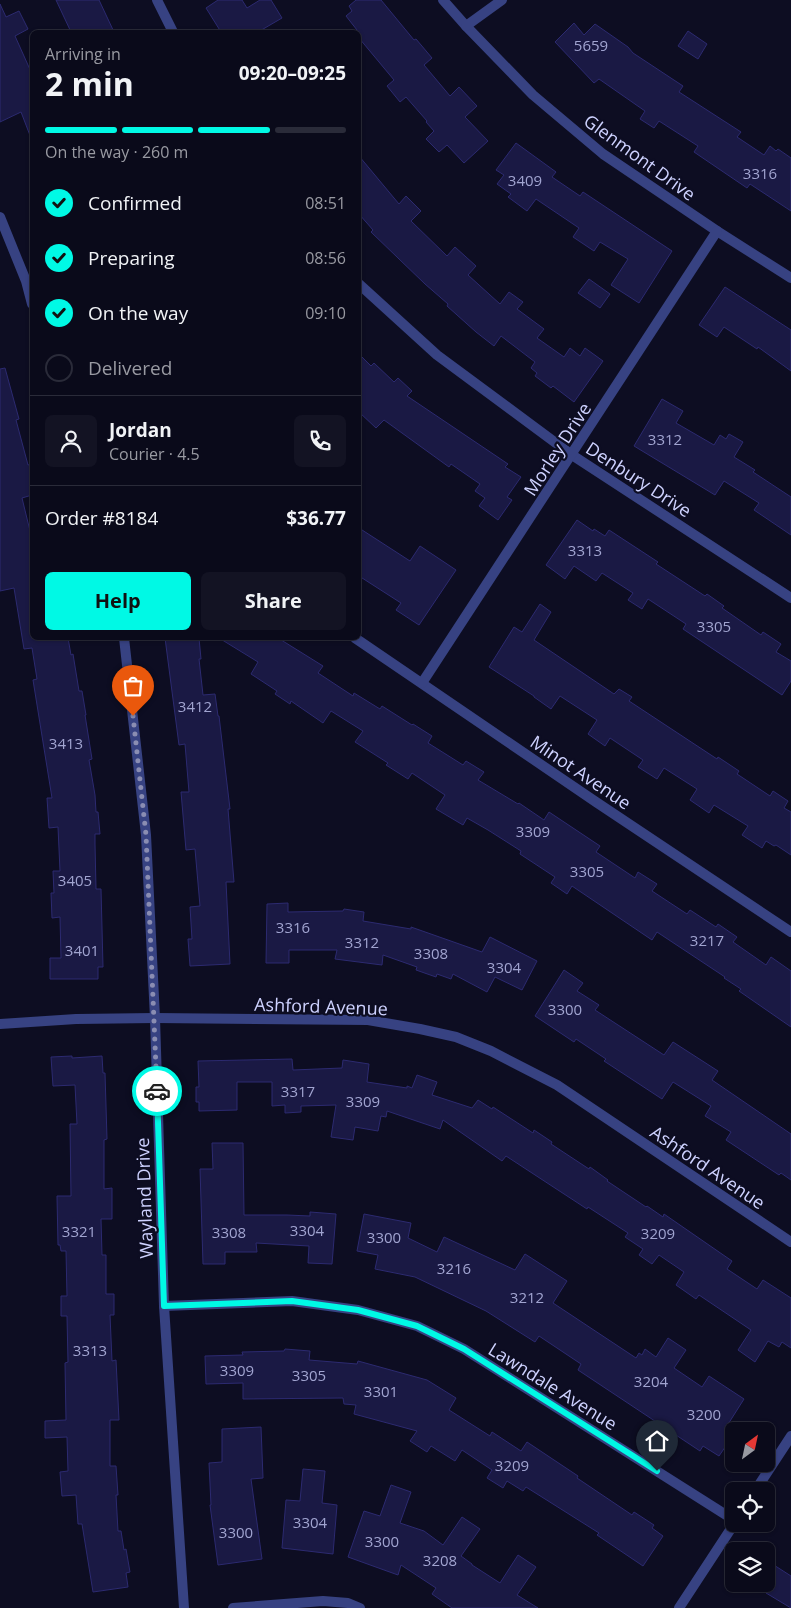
<!DOCTYPE html>
<html lang="en">
<head>
<meta charset="utf-8">
<style>
  body { margin:0; font-family:"Open Sans",sans-serif; background:#131323; color:#f1f3f6; height:100vh; display:flex; flex-direction:column; font-size:19px; white-space:nowrap }
  * { box-sizing:border-box; margin:0 }
  p { font-size:16px; color:#999aa2 }
  .icon { flex:none; width:28px; height:28px; fill:none; stroke:currentColor; stroke-width:2; stroke-linecap:round; stroke-linejoin:round }
  .map { position:relative; flex:1; overflow:hidden }
  .panel { position:absolute; left:30px; top:30px; width:331px; height:610px; display:flex; flex-direction:column; background:#0a0a1a; border-radius:8px; box-shadow:0 1px 4px #0004,0 0 0 1px #2a2b39 }
  .panel>* { flex:none }
  .needle { width:32px; rotate:33deg }
  .fabs { position:absolute; left:725px; top:1422px; display:grid; gap:10px }
  .fabs a { display:grid; place-items:center; width:50px; height:50px; border-radius:8px; background:#0a0a1a; box-shadow:0 1px 4px #0004,0 0 0 1px #2a2b39; font-size:25px }
  .pin { position:absolute; display:grid; place-items:center; width:42px; height:42px; color:#fff; margin:-51px -21px; border-radius:50% 50% 50% 0; rotate:-45deg; box-shadow:0 0 5px #0007 }
  .pin .icon { rotate:45deg }
  .courier { position:absolute; display:grid; place-items:center; width:50px; height:50px; margin:-25px; border:4px solid #00f9e5; border-radius:50%; background:#fff; color:#222; box-shadow:0 1px 6px #0007 }
  .head em { font-style:normal; font-weight:700 }
  .head div { display:flex; flex-direction:column-reverse }
  .head { display:flex; align-items:center; justify-content:space-between; height:85px; padding:0 15px }
  h1 { font-size:32px; font-weight:700; line-height:38px }
  .bar { display:grid; grid-template-columns:repeat(4,1fr); gap:8px 5px; align-content:center; height:60px; padding:0 15px }
  .bar i { height:6px; border-radius:4px; background:#2a2b39 }
  .bar .selected { background:#00f9e5 }
  .bar p { grid-column:span 4 }
  .line { display:flex; align-items:center; gap:12px; padding:0 15px; border-top:1px solid #2a2b39 }
  .line div { flex:1 }
  .round { display:grid; place-items:center; flex:none; width:52px; height:52px; border-radius:8px; background:#131323 }
  ol { padding:0 15px; list-style:none }
  li { display:flex; align-items:center; gap:15px; height:55px }
  li p { margin-inline-start:auto }
  li .icon { padding:5px; border-radius:50%; background:#00f9e5; color:#111; stroke-width:4 }
  li:last-child { color:#999aa2 }
  li i { width:28px; height:28px; border:2px solid #2a2b39; border-radius:50% }
  .cta { display:flex; gap:10px; margin-top:auto; padding:10px 15px }
  .cta a { flex:1; height:58px; border-radius:8px; background:#00f9e5; color:#111; font-size:20px; font-weight:700; line-height:58px; text-align:center }
  .cta a+a { background:#131323; color:#f1f3f6 }
  .map>svg:first-child { display:block }
  .building { fill:#1a1944; stroke:#2c2a70 }
  .lines { fill:none; stroke-linecap:round; stroke-linejoin:round }
  .minor { stroke:#374282; stroke-width:10 }
  .tertiary { stroke:#374282; stroke-width:10 }
  .done { stroke:#8a8db2; stroke-width:5; stroke-dasharray:0 9 }
  .route { stroke:#00f9e5; stroke-width:6 }
  .labels { text-anchor:middle; dominant-baseline:central; stroke-width:4.5; stroke-linejoin:round; paint-order:stroke }
  .number-label { font-size:15px; fill:#a1a4d0 }
  .street-label { font-size:18px; fill:#ced2ff; stroke:#0d0d22 }
</style>
</head>
<body>
<div class="map">
<svg width="791" height="1608" viewBox="0 0 791 1608">
  <rect width="100%" height="100%" fill="#0d0d22"/>
  <g class="building">
    <polygon points="56,0 99,0 114,32 71,32"/>
    <polygon points="218,0 242,0 247,8 260,0 271,0 282,18 258,32 221,32 206,8"/>
    <polygon points="356,0 381,0 414,40 416,39 432,58 424,65 450,96 459,87 477,106 465,117 488,141 464,163 447,145 439,152 426,139 434,131 426,122 427,121 406,97 400,102 387,86 394,80 359,38 359,32 354,32 357,30 346,16 352,11 349,6"/>
    <polygon points="0,4 6,17 19,11 28,29 15,36 32,74 32,138 31,138 21,112 0,122"/>
    <polygon points="574,23 584,35 595,24 628,47 633,53 683,86 679,92 741,132 737,137 764,155 770,146 776,151 778,149 791,158 791,211 750,184 747,188 694,152 698,146 659,121 654,128 640,119 645,111 599,79 594,83 555,42"/>
    <polygon points="688,31 707,44 698,59 678,46"/>
    <polygon points="516,143 556,172 552,177 580,196 583,192 672,251 639,303 611,285 628,259 600,242 594,251 573,237 579,228 536,199 527,211 508,197 511,194 497,184 504,175 496,170"/>
    <polygon points="359,156 399,204 406,196 421,211 411,221 447,256 455,247 476,266 468,275 500,304 509,292 523,302 517,309 544,329 537,338 564,357 570,348 580,356 585,348 603,361 574,402 553,386 551,388 535,376 537,373 531,368 535,362 501,336 494,346 476,332 447,306 448,304 425,284 371,232 373,230 359,214"/>
    <polygon points="589,279 610,294 600,308 578,293"/>
    <polygon points="725,287 791,330 791,371 758,347 757,349 724,327 717,337 699,325"/>
    <polygon points="359,354 371,366 374,363 394,382 398,378 412,391 407,396 508,464 505,467 521,477 507,497 512,500 498,520 479,506 485,498 475,491 480,484 451,464 449,467 384,420 376,428 359,412"/>
    <polygon points="5,368 19,419 16,420 28,465 32,464 32,495 22,498 32,539 32,638 68,638 71,655 73,654 79,691 82,691 86,715 85,715 92,759 89,760 95,795 96,812 98,812 100,834 95,834 95,844 96,889 101,889 103,967 98,967 98,979 50,979 50,958 61,958 60,917 52,918 51,893 54,893 53,871 60,871 58,827 49,828 47,798 52,798 33,680 37,679 32,648 24,649 14,588 0,591 0,369"/>
    <polygon points="662,399 683,411 676,423 714,445 720,435 726,439 729,434 743,442 734,457 755,470 753,472 791,497 791,535 754,510 759,503 724,481 715,495 634,446"/>
    <polygon points="577,520 593,531 594,529 605,536 609,530 658,562 656,564 705,596 707,594 724,606 722,608 761,635 763,632 781,644 776,652 791,661 791,681 782,695 683,629 686,624 648,599 642,609 628,600 633,593 602,573 596,581 574,566 565,579 546,565"/>
    <polygon points="359,528 410,561 420,546 456,570 419,625 396,610 401,603 359,576"/>
    <polygon points="540,604 551,612 534,640 614,694 619,689 632,697 629,701 717,759 718,757 739,771 737,774 770,796 773,791 788,801 784,808 791,812 791,855 776,845 774,846 766,841 762,848 742,835 748,826 714,805 709,813 690,800 697,789 664,768 657,779 638,767 643,760 610,738 605,746 588,734 597,720 560,696 551,709 534,697 534,696 489,667 514,627 522,632"/>
    <polygon points="165,638 199,638 201,659 199,659 203,695 215,694 218,716 219,716 230,809 228,809 234,882 226,882 230,964 190,966 188,939 192,939 190,907 200,906 195,849 186,850 181,792 189,792 185,744 179,745"/>
    <polygon points="219,638 278,638 323,666 318,673 353,696 354,693 380,709 382,706 412,725 413,724 432,736 428,743 463,765 466,761 484,772 478,780 518,804 519,803 544,820 549,812 600,846 596,852 635,878 638,872 657,884 652,891 687,914 690,910 716,927 718,924 737,937 733,942 766,965 771,957 791,971 791,1027 739,991 741,989 724,978 725,977 657,932 652,940 572,886 567,894 551,883 555,877 520,854 521,851 488,830 467,818 463,825 436,809 445,795 412,773 408,779 386,765 388,763 355,742 363,731 331,711 323,723 291,701 290,704 275,694 277,691 251,674 258,662"/>
    <polygon points="288,903 288,912 343,911 344,909 364,912 363,921 411,929 411,927 482,952 490,937 537,961 522,990 495,977 487,992 453,974 451,979 437,974 436,977 416,970 417,967 383,955 382,965 335,959 337,950 289,950 289,963 266,963 267,904"/>
    <polygon points="564,970 583,983 577,991 599,1005 595,1010 664,1055 673,1042 718,1071 712,1080 791,1134 791,1180 781,1173 779,1175 726,1140 731,1132 705,1116 711,1106 673,1082 662,1099 604,1061 606,1059 576,1039 574,1042 535,1016"/>
    <polygon points="72,1056 72,1058 102,1056 103,1073 105,1073 107,1139 104,1140 104,1189 112,1188 112,1219 101,1219 102,1255 106,1255 106,1294 114,1294 114,1315 110,1315 112,1361 116,1360 119,1420 110,1420 110,1466 116,1466 118,1495 116,1495 118,1531 121,1531 124,1550 126,1549 130,1572 126,1573 128,1587 93,1592 82,1524 78,1524 76,1495 62,1496 60,1472 68,1471 67,1437 45,1438 45,1421 66,1420 65,1363 68,1362 67,1316 61,1316 61,1296 67,1296 66,1251 61,1251 60,1245 58,1245 57,1196 71,1196 70,1124 77,1124 75,1085 53,1086 51,1057"/>
    <polygon points="292,1059 293,1070 342,1068 343,1060 369,1064 367,1082 407,1088 407,1086 412,1088 417,1075 437,1082 432,1095 472,1108 478,1100 492,1109 493,1107 533,1133 534,1130 552,1142 551,1144 589,1169 590,1167 608,1180 607,1181 646,1207 647,1206 663,1217 664,1214 732,1261 727,1269 757,1289 763,1280 791,1298 791,1348 782,1342 779,1347 768,1341 755,1362 738,1350 751,1330 699,1295 696,1299 676,1285 684,1272 659,1255 652,1264 639,1255 643,1249 625,1237 628,1233 588,1207 587,1209 506,1156 502,1161 443,1120 440,1129 387,1111 386,1117 381,1116 378,1131 355,1127 353,1140 331,1137 336,1105 301,1106 301,1112 285,1113 285,1105 272,1106 272,1082 237,1082 237,1110 199,1111 199,1102 196,1102 196,1087 199,1087 198,1061"/>
    <polygon points="212,1143 243,1143 244,1215 287,1215 310,1216 310,1212 336,1214 332,1264 308,1263 309,1246 256,1243 257,1252 225,1252 225,1264 203,1264 200,1169 213,1169"/>
    <polygon points="364,1214 411,1223 408,1238 437,1252 444,1237 515,1270 525,1254 567,1281 553,1303 636,1358 639,1353 642,1355 645,1349 656,1357 668,1338 686,1350 674,1368 702,1387 709,1376 744,1399 725,1429 734,1434 719,1456 703,1446 700,1451 578,1370 581,1364 539,1336 535,1342 486,1311 415,1277 375,1269 378,1255 357,1251"/>
    <polygon points="285,1349 310,1351 309,1360 357,1364 358,1361 427,1380 456,1398 449,1410 490,1436 492,1432 521,1451 527,1442 578,1476 577,1478 632,1515 634,1512 654,1525 652,1528 663,1536 643,1566 597,1535 599,1533 526,1487 523,1491 507,1481 503,1488 487,1478 492,1470 462,1450 455,1461 431,1446 427,1452 410,1441 417,1431 354,1414 356,1405 344,1404 343,1398 243,1399 243,1383 206,1384 205,1356 243,1355 242,1352 284,1351"/>
    <polygon points="261,1427 263,1478 251,1479 262,1559 218,1565 210,1505 211,1505 209,1463 222,1462 222,1429"/>
    <polygon points="303,1469 325,1471 322,1503 337,1505 333,1554 282,1548 286,1500 300,1501"/>
    <polygon points="391,1485 411,1492 400,1523 424,1531 443,1545 462,1517 480,1529 461,1556 472,1564 472,1565 500,1583 518,1555 536,1567 517,1595 538,1608 452,1608 432,1594 436,1588 401,1565 398,1575 348,1557 364,1511 380,1516"/>
    <polygon points="766,1560 791,1576 791,1608 766,1593"/>
  </g>
  <g class="lines">
    <g class="minor">
      <polyline points="157,0 173,32"/>
      <polyline points="443,0 466,26 533,95 603,154 717,231 791,278"/>
      <polyline points="466,26 502,0"/>
      <polyline points="0,217 26,281 32,304"/>
      <polyline points="359,284 437,355 572,455 791,598"/>
      <polyline points="124,638 146,835 155,1018 164,1306 184,1608"/>
      <polyline points="355,638 596,802 791,932"/>
      <polyline points="422,683 717,231"/>
      <polyline points="0,1024 76,1019 155,1018 368,1020 420,1029 456,1037 491,1051 557,1085 791,1242"/>
      <polyline points="164,1306 292,1301 358,1310 417,1326 464,1349 734,1520"/>
      <polyline points="233,1608 323,1601 348,1603 360,1608"/>
    </g>
    <g class="tertiary">
      <polyline points="755,1491 791,1436"/>
      <polyline points="679,1608 734,1524"/>
    </g>
  </g>
  <g class="lines">
    <polyline class="done" points="133,716 146,835 157,1091"/>
    <polyline class="route" points="157,1091 164,1306 292,1301 358,1310 417,1326 464,1349 657,1471"/>
  </g>
  <g class="labels">
    <g class="number-label">
      <text x="591" y="45">5659</text>
      <text x="760" y="173">3316</text>
      <text x="525" y="180">3409</text>
      <text x="665" y="439">3312</text>
      <text x="585" y="550">3313</text>
      <text x="714" y="626">3305</text>
      <text x="195" y="706">3412</text>
      <text x="66" y="743">3413</text>
      <text x="533" y="831">3309</text>
      <text x="587" y="871">3305</text>
      <text x="75" y="880">3405</text>
      <text x="293" y="927">3316</text>
      <text x="707" y="940">3217</text>
      <text x="362" y="942">3312</text>
      <text x="82" y="950">3401</text>
      <text x="431" y="953">3308</text>
      <text x="504" y="967">3304</text>
      <text x="565" y="1009">3300</text>
      <text x="298" y="1091">3317</text>
      <text x="363" y="1101">3309</text>
      <text x="307" y="1230">3304</text>
      <text x="79" y="1231">3321</text>
      <text x="229" y="1232">3308</text>
      <text x="658" y="1233">3209</text>
      <text x="384" y="1237">3300</text>
      <text x="454" y="1268">3216</text>
      <text x="527" y="1297">3212</text>
      <text x="90" y="1350">3313</text>
      <text x="237" y="1370">3309</text>
      <text x="309" y="1375">3305</text>
      <text x="651" y="1381">3204</text>
      <text x="381" y="1391">3301</text>
      <text x="704" y="1414">3200</text>
      <text x="512" y="1465">3209</text>
      <text x="310" y="1522">3304</text>
      <text x="236" y="1532">3300</text>
      <text x="382" y="1541">3300</text>
      <text x="440" y="1560">3208</text>
    </g>
    <g class="street-label">
      <text transform="translate(640 157) rotate(36)">Glenmont Drive</text>
      <text transform="translate(557 449) rotate(-57)">Morley Drive</text>
      <text transform="translate(639 479) rotate(33)">Denbury Drive</text>
      <text transform="translate(581 772) rotate(34)">Minot Avenue</text>
      <text transform="translate(321 1006) rotate(2)">Ashford Avenue</text>
      <text transform="translate(708 1167) rotate(34)">Ashford Avenue</text>
      <text transform="translate(144 1198) rotate(-92)">Wayland Drive</text>
      <text transform="translate(553 1386) rotate(32)">Lawndale Avenue</text>
    </g>
  </g>
</svg>
<div class="fabs">
<a><svg class="needle" viewBox="-14 -14 28 28"><path d="M0-13l5 13h-10z" fill="#e53935"/><path d="M0 13l5-13h-10z" fill="#999aa2"/></svg></a>
<a><svg class="icon" aria-label="locate" viewBox="0 0 24 24"><circle cx="12" cy="12" r="6"/><path d="M12 2v4M12 18v4M2 12h4M18 12h4"/></svg></a>
<a><svg class="icon" aria-label="layers" viewBox="0 0 24 24"><path d="M12 4l9 5-9 5-9-5zM3 14l9 5 9-5"/></svg></a>
</div>
<div class="pin" style="left:133px;top:716px;background:#ea580c"><svg class="icon" aria-label="bag" viewBox="0 0 24 24"><path d="M5 8h14l-1 12H6zM9 8a3 3 0 0 1 6 0"/></svg></div>
<div class="pin" style="left:657px;top:1471px;background:#1f2937"><svg class="icon" aria-label="home" viewBox="0 0 24 24"><path d="M3 11l9-7 9 7M6 9v11h12V9"/></svg></div>
<div class="courier" style="left:157px;top:1091px"><svg class="icon" aria-label="car" viewBox="0 0 24 24"><path d="M5 17H2v-5l4-1 3-4h7l3 4 3 1v5h-3M9 17h6M6 11h13"/><circle cx="7" cy="17" r="2"/><circle cx="17" cy="17" r="2"/></svg></div>
<section class="panel">
<div class="head"><div><h1>2 min</h1><p>Arriving in</p></div><em>09:20–09:25</em></div>
<div class="bar"><i class="selected"></i><i class="selected"></i><i class="selected"></i><i></i><p>On the way · 260 m</p></div>
<ol>
<li><svg class="icon" aria-label="check" viewBox="0 0 24 24"><path d="M5 12l5 5 9-10"/></svg>Confirmed<p>08:51</p></li>
<li><svg class="icon" aria-label="check" viewBox="0 0 24 24"><path d="M5 12l5 5 9-10"/></svg>Preparing<p>08:56</p></li>
<li><svg class="icon" aria-label="check" viewBox="0 0 24 24"><path d="M5 12l5 5 9-10"/></svg>On the way<p>09:10</p></li>
<li><i></i>Delivered</li>
</ol>
<div class="line" style="height:90px"><a class="round"><svg class="icon" aria-label="person" viewBox="0 0 24 24"><circle cx="12" cy="8" r="4"/><path d="M4 21q1-7 8-7t8 7"/></svg></a><div><b>Jordan</b><p>Courier · 4.5</p></div><a class="round"><svg class="icon" aria-label="phone" viewBox="0 0 24 24"><path d="M5 4h4l2 5-3 2q2 4 5 5l2-3 5 2v4C11 20 4 13 5 4z"/></svg></a></div>
<div class="line" style="height:65px"><div>Order #8184</div><b>$36.77</b></div>
<div class="cta"><a>Help</a><a>Share</a></div>
</section>
</div>
</body>
</html>
